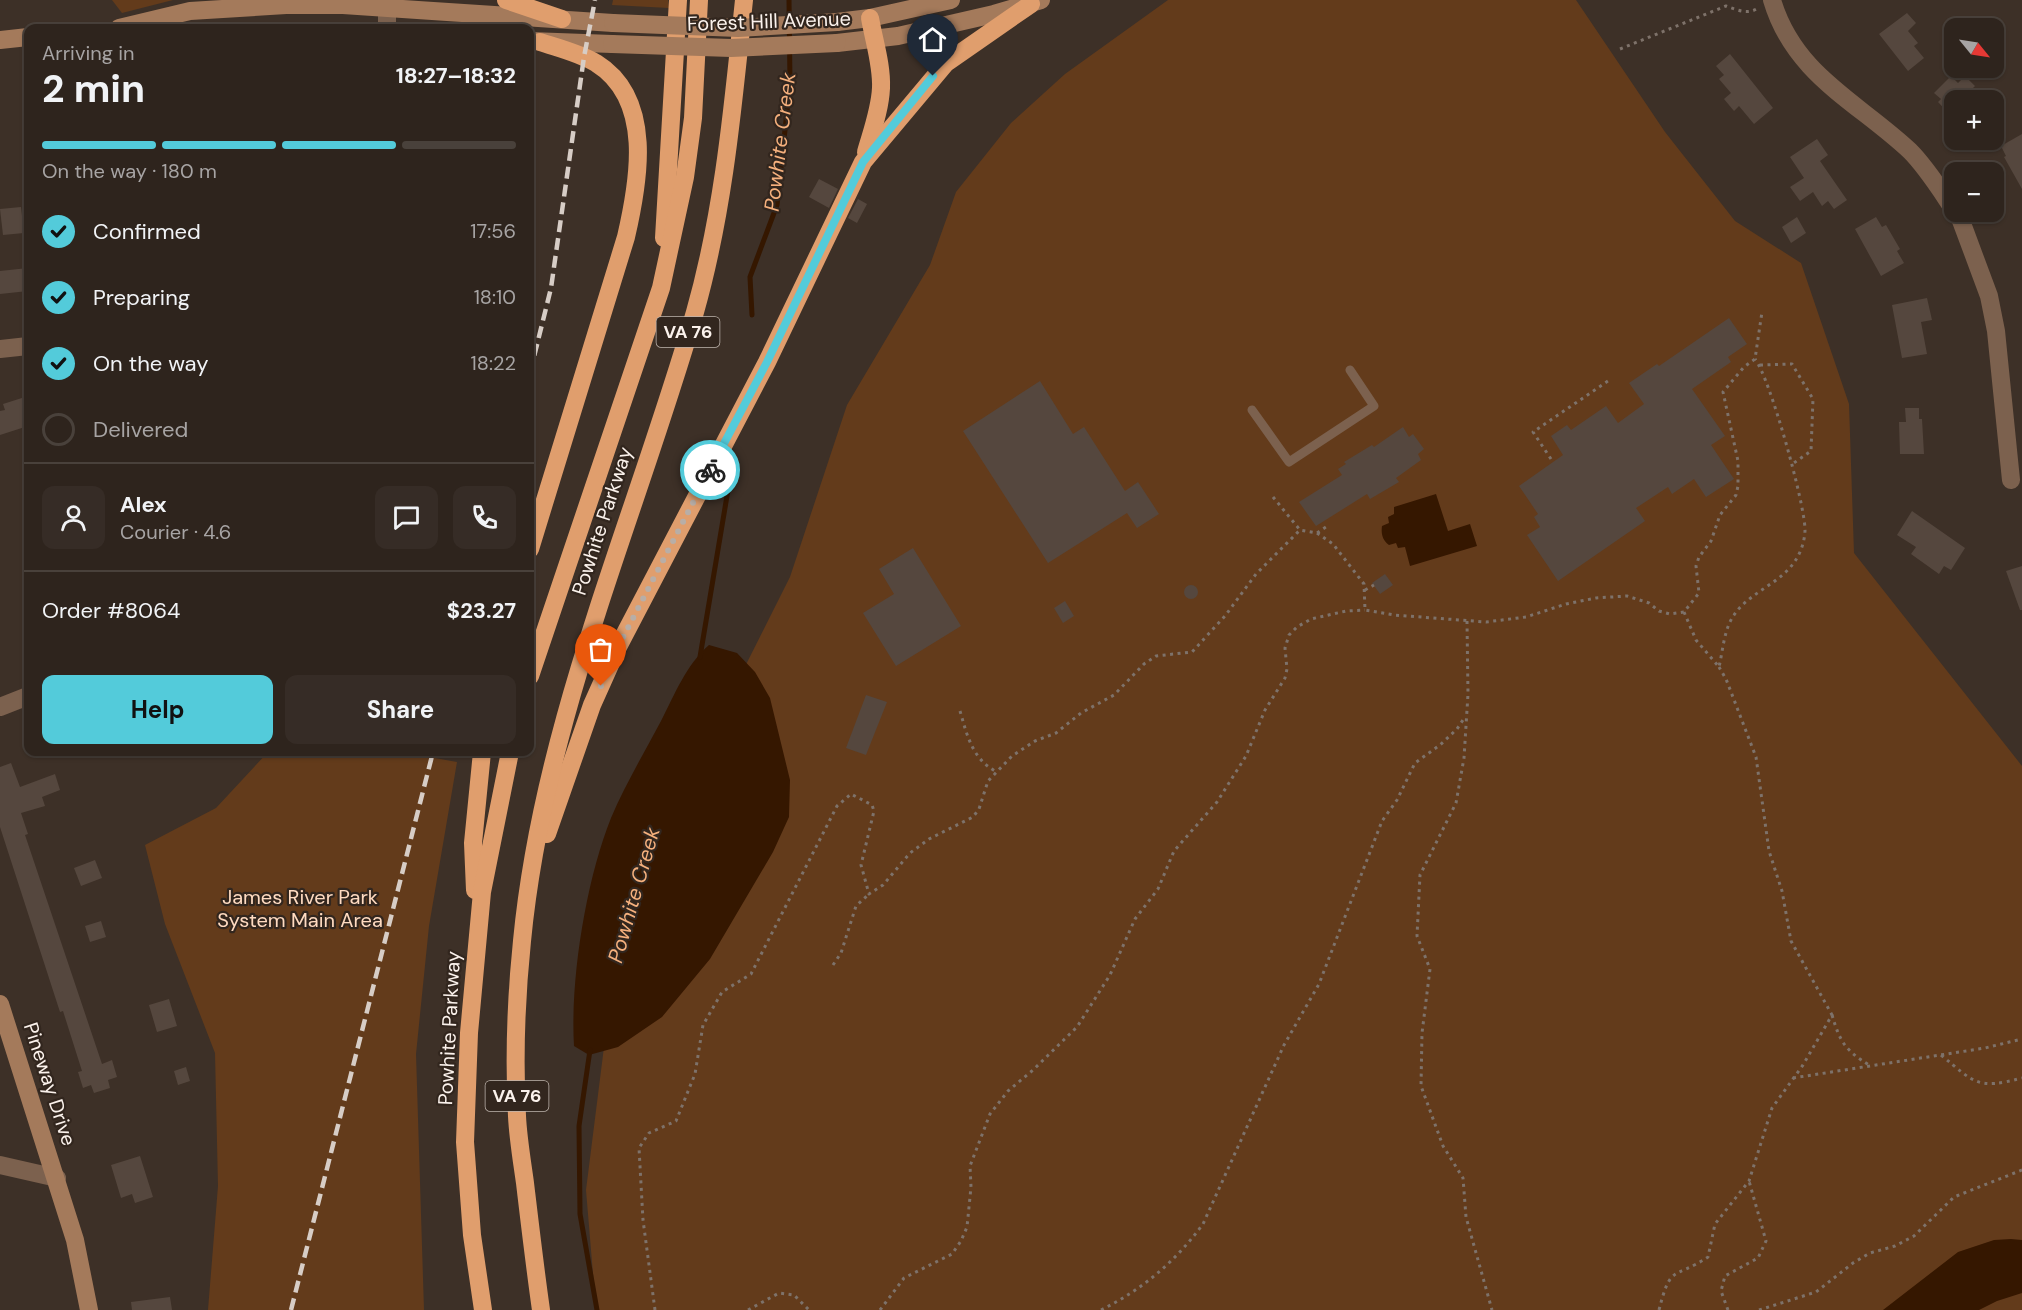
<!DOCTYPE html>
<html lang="en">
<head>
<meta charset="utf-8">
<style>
  body { margin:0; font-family:"DM Sans",sans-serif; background:#362c26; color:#f1f3f6; height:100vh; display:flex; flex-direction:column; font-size:22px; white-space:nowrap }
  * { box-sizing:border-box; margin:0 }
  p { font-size:20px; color:#a7a4a4 }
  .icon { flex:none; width:33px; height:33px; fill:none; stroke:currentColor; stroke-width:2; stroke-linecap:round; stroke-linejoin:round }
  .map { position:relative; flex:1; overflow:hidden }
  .drawer { position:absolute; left:24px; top:24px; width:510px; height:732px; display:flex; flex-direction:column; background:#2e241d; border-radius:12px; box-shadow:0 2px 4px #0004,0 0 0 2px #49413b }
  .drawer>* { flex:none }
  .needle { width:39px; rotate:120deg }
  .buttons { position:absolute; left:1944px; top:18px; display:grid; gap:12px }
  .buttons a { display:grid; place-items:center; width:60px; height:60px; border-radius:12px; background:#2e241d; box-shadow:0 2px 4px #0004,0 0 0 2px #49413b; font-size:30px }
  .pin { position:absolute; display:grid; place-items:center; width:51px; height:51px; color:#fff; margin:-62px -26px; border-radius:50% 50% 50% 0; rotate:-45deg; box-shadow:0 0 6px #0007 }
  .pin .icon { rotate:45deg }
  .courier { position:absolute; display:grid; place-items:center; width:60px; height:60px; margin:-30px; border:4px solid #53cbda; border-radius:50%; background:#fff; color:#222; box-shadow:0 2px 8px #0007 }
  .overview em { font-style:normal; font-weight:700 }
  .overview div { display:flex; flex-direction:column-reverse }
  .overview { display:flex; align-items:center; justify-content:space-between; height:102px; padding:0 18px }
  h1 { font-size:39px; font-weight:700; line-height:45px }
  .bar { display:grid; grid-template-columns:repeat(4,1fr); gap:9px 6px; align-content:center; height:72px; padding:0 18px }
  .bar i { height:8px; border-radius:4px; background:#49413b }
  .bar .active { background:#53cbda }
  .bar p { grid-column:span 4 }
  .line { display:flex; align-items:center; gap:15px; padding:0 18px; border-top:2px solid #49413b }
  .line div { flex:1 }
  .round { display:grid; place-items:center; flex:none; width:63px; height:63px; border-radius:12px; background:#362c26 }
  ol { padding:0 18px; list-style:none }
  li { display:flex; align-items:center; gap:18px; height:66px }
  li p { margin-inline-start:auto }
  li .icon { padding:6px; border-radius:50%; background:#53cbda; color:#111; stroke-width:4 }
  li:last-child { color:#a7a4a4 }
  li i { width:33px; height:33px; border:3px solid #49413b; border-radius:50% }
  .action { display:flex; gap:12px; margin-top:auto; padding:12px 18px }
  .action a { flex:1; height:69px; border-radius:12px; background:#53cbda; color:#111; font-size:24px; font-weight:700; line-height:69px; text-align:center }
  .action a+a { background:#362c26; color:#f1f3f6 }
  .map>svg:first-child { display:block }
  .green { fill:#633b1b }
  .water { fill:#351700 }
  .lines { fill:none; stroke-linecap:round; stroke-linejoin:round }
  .stream { stroke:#351700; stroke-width:5 }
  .building { fill:#55473e }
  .path { stroke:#7e726a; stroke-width:3; stroke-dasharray:3 4.5; stroke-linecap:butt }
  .lane { stroke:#7c614e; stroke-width:9 }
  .street { stroke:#7c614e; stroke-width:18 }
  .secondary { stroke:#a47a5b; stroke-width:18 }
  .highway { stroke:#e09e6d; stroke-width:18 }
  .rail { stroke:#d7cdc6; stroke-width:4.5; stroke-dasharray:12 6; stroke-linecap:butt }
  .secondary-bridge { stroke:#a47a5b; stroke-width:18 }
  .done { stroke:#b8aea7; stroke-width:6; stroke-dasharray:0 10.8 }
  .route { stroke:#53cbda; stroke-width:8 }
  .labels { text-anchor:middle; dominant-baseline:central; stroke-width:4.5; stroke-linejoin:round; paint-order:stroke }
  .shield { fill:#32261e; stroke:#bfb5ae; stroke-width:1.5 }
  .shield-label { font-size:18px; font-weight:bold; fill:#fbf2ec }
  .street-label { font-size:20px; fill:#fbf2ec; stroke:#32261e }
  .park-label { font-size:20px; fill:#ffdbc1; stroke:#32261e }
  .water-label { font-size:21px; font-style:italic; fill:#f5b07d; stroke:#32261e }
</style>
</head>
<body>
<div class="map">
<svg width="2022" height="1310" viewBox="0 0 2022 1310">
  <rect width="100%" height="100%" fill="#3d3027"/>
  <g class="green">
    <polygon points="112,0 173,0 122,13"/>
    <polygon points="613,0 668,0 669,8 612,5"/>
    <polygon points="1168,0 1576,0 1665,132 1735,221 1801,263 1849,404 1854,553 2022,766 2022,1310 596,1310 586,1190 604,1047 696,764 790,577 847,405 930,265 956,192 1011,123 1065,74"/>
    <polygon points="268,752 401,752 457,762 429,926 416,1054 424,1310 208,1310 218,1186 215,1053 165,924 145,845 216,808"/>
  </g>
  <g class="water">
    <path d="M 1436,494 L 1448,531 L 1470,524 L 1477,546 L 1410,566 L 1405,547 L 1398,548 L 1396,543 L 1389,545 C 1382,540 1381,533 1382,526 L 1389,523 L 1388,517 L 1394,514 L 1394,507 Z"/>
    <path d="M 709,645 L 737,653 L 755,672 L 770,698 L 790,780 L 789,817 L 773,852 L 710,959 L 662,1017 L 618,1047 L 589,1055 L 574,1046 C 570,980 586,880 611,818 C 625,785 644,753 661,721 C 675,694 686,665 709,645 Z"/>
    <polygon points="2011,1239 2022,1240 2022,1293 1997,1301 1979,1310 1883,1310 1958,1252 1994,1240"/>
  </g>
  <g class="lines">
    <g class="stream">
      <polyline points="752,315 750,277 777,205 790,83 789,0"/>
      <polyline points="700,657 729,484"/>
      <polyline points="590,1050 579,1126 580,1214 597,1310"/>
    </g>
  </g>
  <g class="building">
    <polygon points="1907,13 1916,23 1908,31 1918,43 1914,46 1924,58 1908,71 1879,34"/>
    <polygon points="1730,54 1773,108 1754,124 1739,106 1734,111 1724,99 1731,93 1719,79 1724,75 1716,66"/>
    <polygon points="1951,76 1958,83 1965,76 1975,86 1973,88 1986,100 1954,100 1954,119 1938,102 1941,99 1934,93"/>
    <polygon points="2022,134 2022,189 2004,157 2006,156 2001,146"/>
    <polygon points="1817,139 1828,155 1820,161 1847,200 1834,209 1828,201 1822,206 1813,192 1800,201 1790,187 1804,178 1790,157"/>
    <polygon points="819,179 838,189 829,208 809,197"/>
    <polygon points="858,199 867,204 857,223 848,218"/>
    <polygon points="21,207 24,233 3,235 0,209"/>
    <polygon points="1797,217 1806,233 1791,243 1782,227"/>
    <polygon points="1876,217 1882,227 1886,225 1900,249 1897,251 1904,263 1881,276 1855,229"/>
    <polygon points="28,268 28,291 0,294 0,271"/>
    <polygon points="1927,298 1932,320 1921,322 1927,354 1902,358 1892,305"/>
    <polygon points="1729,318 1747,344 1728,357 1731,362 1692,389 1725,436 1711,445 1734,479 1706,497 1694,479 1672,494 1668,487 1636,508 1645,521 1558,581 1527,535 1540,527 1534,517 1538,514 1519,486 1563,455 1551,436 1567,425 1571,430 1606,406 1618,423 1644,404 1629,383 1657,364 1659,366"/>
    <polygon points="1040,381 1073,434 1084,427 1125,491 1138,482 1159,514 1137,528 1127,513 1048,563 963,431"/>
    <polygon points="25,397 28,407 28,426 0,435 0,411 5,410 3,404"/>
    <polygon points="1905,408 1919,408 1919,419 1922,419 1924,454 1900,454 1899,422 1906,422"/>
    <polygon points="1403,427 1409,437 1413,434 1424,449 1418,454 1421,460 1396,478 1399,482 1370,499 1367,494 1316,526 1299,502 1342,475 1338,469 1346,464 1344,462 1372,445 1374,447"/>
    <polygon points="1912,511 1965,548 1951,570 1944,566 1939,574 1911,554 1916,547 1897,535"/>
    <polygon points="913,548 961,626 896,666 863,613 894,594 879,569"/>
    <polygon points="2022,566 2022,610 2020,610 2006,571"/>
    <polygon points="1385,574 1393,585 1380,594 1372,583"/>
    <circle cx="1191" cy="592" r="7"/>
    <polygon points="1065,601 1074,616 1063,623 1054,608"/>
    <polygon points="866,695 887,702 866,755 846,748"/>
    <polygon points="11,763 20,787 55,774 60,790 42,797 45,806 21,813 28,834 25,835 102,1064 112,1060 117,1077 108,1080 110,1088 94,1093 91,1085 83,1088 78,1072 82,1071 63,1011 60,1012 0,827 0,767"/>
    <polygon points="95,860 102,878 81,886 74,868"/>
    <polygon points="101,921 106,937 90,942 85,926"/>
    <polygon points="169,999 177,1026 157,1032 149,1005"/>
    <polygon points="186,1067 190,1081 178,1085 174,1071"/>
    <polygon points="140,1156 153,1197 135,1203 132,1194 121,1198 111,1165"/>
    <polygon points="170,1297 172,1310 132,1310 131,1302"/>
  </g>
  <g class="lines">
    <g class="path">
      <path d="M 1620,49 L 1726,6 C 1737,10 1748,15 1758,8"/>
      <polyline points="1760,365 1792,364 1813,399 1811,451 1791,465"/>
      <polyline points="1551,459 1533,432 1608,381"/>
      <polyline points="1273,497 1300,530 1317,533 1326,527"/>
      <polyline points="1317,533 1333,544 1364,584 1365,610 1394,615 1486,622 1526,617 1566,604 1596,598 1627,596 1649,603 1659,611 1670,614 1684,612 1699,593 1696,566 1699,557 1711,541 1720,515 1736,495 1738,486 1738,461 1723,392 1744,367 1755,359 1762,312"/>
      <polyline points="1365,590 1374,585"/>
      <path d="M 1684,612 L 1696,640 L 1719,667 C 1723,650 1724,629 1734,615 C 1750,591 1784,583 1798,556 C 1802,549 1805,538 1805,530 C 1805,504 1770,378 1755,359"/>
      <polyline points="1467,621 1468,694 1464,758 1456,803 1420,875 1417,936 1430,969 1422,1033 1421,1086 1443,1146 1463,1178 1466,1217 1492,1310"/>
      <path d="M 960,711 C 967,735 972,758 995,771"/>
      <polyline points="833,965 841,953 856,906 869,894"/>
      <path d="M 1832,1015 C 1840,1042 1845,1050 1869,1065"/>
      <path d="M 1941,1055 C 1975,1083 1977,1090 2022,1078"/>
      <polyline points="1793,1078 1985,1048 2022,1039"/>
      <polyline points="655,1310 643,1220 639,1148 649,1133 676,1121 695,1074 703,1025 722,992 751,974 837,806 851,794 872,805 874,811 861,865 869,894 883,885 910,853 929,839 973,817 979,809 988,781 1012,756 1035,741 1056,733 1081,713 1114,695 1144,664 1156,656 1192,652 1225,616 1256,574 1300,530"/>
      <polyline points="748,1310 779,1293 794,1295 809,1310"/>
      <polyline points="880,1310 904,1278 952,1254 961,1241 967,1227 971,1187 970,1166 990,1114 1008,1091 1033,1070 1077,1027 1110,975 1135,919 1158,889 1174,851 1217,802 1246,756 1265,710 1285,678 1287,669 1285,648 1289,635 1297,627 1311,619 1346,611 1365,610"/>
      <path d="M 1101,1310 C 1143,1289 1175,1262 1203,1224 L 1284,1045 L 1319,984 L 1382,821 L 1397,800 L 1415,763 L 1440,745 L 1457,729 L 1465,717"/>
      <path d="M 1659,1310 C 1671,1263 1673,1280 1708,1257 L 1715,1224 L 1749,1181 L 1772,1108 L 1803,1065 L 1832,1015 L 1791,941 L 1782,891 L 1769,851 L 1756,757 L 1726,679 L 1719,667"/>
      <polyline points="1728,1310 1721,1291 1725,1276 1758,1258 1766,1241 1749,1181"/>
      <polyline points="1759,1310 1816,1292 1853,1263 1870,1253 1895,1246 1914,1236 1954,1197 2022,1170"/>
    </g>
    <polyline class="lane" points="1252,410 1289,462 1374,406 1350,370"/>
    <g class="street">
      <path d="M 1772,0 C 1794,75 1858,102 1910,151 C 1927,168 1941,191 1954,210"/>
      <polyline points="387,28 387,8"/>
      <polyline points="1955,212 1960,218 1989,296 1996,331 2011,480"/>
      <polyline points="0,349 28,346"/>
      <polyline points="0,707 28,696"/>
      <polyline points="0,1165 57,1178"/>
    </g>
    <g class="secondary">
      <polyline points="837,22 870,18 951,0"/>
      <polyline points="119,28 190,11 286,5 343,5 613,23"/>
      <polyline points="0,40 28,37"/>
      <polyline points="530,41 612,44"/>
      <polyline points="837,43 898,36 994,14 1041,0"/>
      <polyline points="0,1004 75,1240 89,1310"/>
    </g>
    <g class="highway">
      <polyline points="506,0 562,19"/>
      <path d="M 866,152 C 872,131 880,110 881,88 C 882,65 874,41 870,18"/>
      <polyline points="664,238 678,0"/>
      <path d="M 530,549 L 626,237 C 639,181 654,99 596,63 C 579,53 558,48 540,42"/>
      <polyline points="530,676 661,288 685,177 693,118 699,0"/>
      <polyline points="547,834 592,705 618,647 767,362 863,162 946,63 1031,4"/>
      <polyline points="475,890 473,843 482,752"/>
      <polyline points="483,1310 472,1235 465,1142 469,1033 482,892 510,752"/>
      <path d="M 541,1310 C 535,1268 530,1225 525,1183 C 522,1161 518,1138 517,1116 C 514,1058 516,999 522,941 C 543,722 634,522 695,312 C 724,210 733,105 744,0"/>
    </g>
    <g class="rail">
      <polyline points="530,373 551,288 584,57 595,0"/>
      <polyline points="291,1310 433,752"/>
    </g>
    <g class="secondary-bridge">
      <polyline points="613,23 738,28 837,22"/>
      <polyline points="612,44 731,48 837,43"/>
    </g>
  </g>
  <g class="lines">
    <polyline class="done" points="601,686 618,647 710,470"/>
    <polyline class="route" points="710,470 767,362 863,162 933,76"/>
  </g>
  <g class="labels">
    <g class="shield">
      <rect x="656.5" y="317" width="63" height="30" rx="4.5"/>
      <rect x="485.5" y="1081" width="63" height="30" rx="4.5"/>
    </g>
    <g class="shield-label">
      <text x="688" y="332">VA 76</text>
      <text x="517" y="1096">VA 76</text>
    </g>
    <g class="street-label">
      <text transform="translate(769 21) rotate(-2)">Forest Hill Avenue</text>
      <text transform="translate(602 521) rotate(-72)">Powhite Parkway</text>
      <text transform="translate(449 1028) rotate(-87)">Powhite Parkway</text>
      <text transform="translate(50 1084) rotate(72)">Pineway Drive</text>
    </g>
    <g class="park-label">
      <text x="300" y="897">James River Park<tspan x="300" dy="23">System Main Area</tspan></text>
    </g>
    <g class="water-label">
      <text transform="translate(780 142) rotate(-83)">Powhite Creek</text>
      <text transform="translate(634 895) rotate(-74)">Powhite Creek</text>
    </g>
  </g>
</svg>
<div class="buttons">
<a><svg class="needle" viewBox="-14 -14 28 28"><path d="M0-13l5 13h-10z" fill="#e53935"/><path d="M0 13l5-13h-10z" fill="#a7a4a4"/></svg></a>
<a>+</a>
<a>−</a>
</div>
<div class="pin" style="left:601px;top:686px;background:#ea580c"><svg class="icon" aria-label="bag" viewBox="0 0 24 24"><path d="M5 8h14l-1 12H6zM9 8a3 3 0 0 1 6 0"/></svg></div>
<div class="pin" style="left:933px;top:76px;background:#1f2937"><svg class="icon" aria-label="home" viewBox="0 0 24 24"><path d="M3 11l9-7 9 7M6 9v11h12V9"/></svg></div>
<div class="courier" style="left:710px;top:470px"><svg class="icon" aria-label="bike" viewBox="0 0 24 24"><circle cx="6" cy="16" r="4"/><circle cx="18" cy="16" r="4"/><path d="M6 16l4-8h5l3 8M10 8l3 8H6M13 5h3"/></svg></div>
<section class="drawer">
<div class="overview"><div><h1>2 min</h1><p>Arriving in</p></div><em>18:27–18:32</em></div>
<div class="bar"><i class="active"></i><i class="active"></i><i class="active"></i><i></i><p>On the way · 180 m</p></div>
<ol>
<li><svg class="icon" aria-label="check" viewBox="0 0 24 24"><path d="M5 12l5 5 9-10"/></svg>Confirmed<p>17:56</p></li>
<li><svg class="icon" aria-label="check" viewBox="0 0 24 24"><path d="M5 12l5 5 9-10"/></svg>Preparing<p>18:10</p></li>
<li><svg class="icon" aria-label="check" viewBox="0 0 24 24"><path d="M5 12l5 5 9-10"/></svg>On the way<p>18:22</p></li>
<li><i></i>Delivered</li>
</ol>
<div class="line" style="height:108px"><a class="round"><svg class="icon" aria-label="person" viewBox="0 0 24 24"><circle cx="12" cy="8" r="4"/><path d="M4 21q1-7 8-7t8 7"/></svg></a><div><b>Alex</b><p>Courier · 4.6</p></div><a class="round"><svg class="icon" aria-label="chat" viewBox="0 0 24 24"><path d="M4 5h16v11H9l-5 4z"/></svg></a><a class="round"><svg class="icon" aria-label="phone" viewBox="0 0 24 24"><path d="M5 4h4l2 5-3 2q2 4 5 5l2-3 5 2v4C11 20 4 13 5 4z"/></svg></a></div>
<div class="line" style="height:78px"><div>Order #8064</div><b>$23.27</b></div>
<div class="action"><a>Help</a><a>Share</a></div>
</section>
</div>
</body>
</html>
